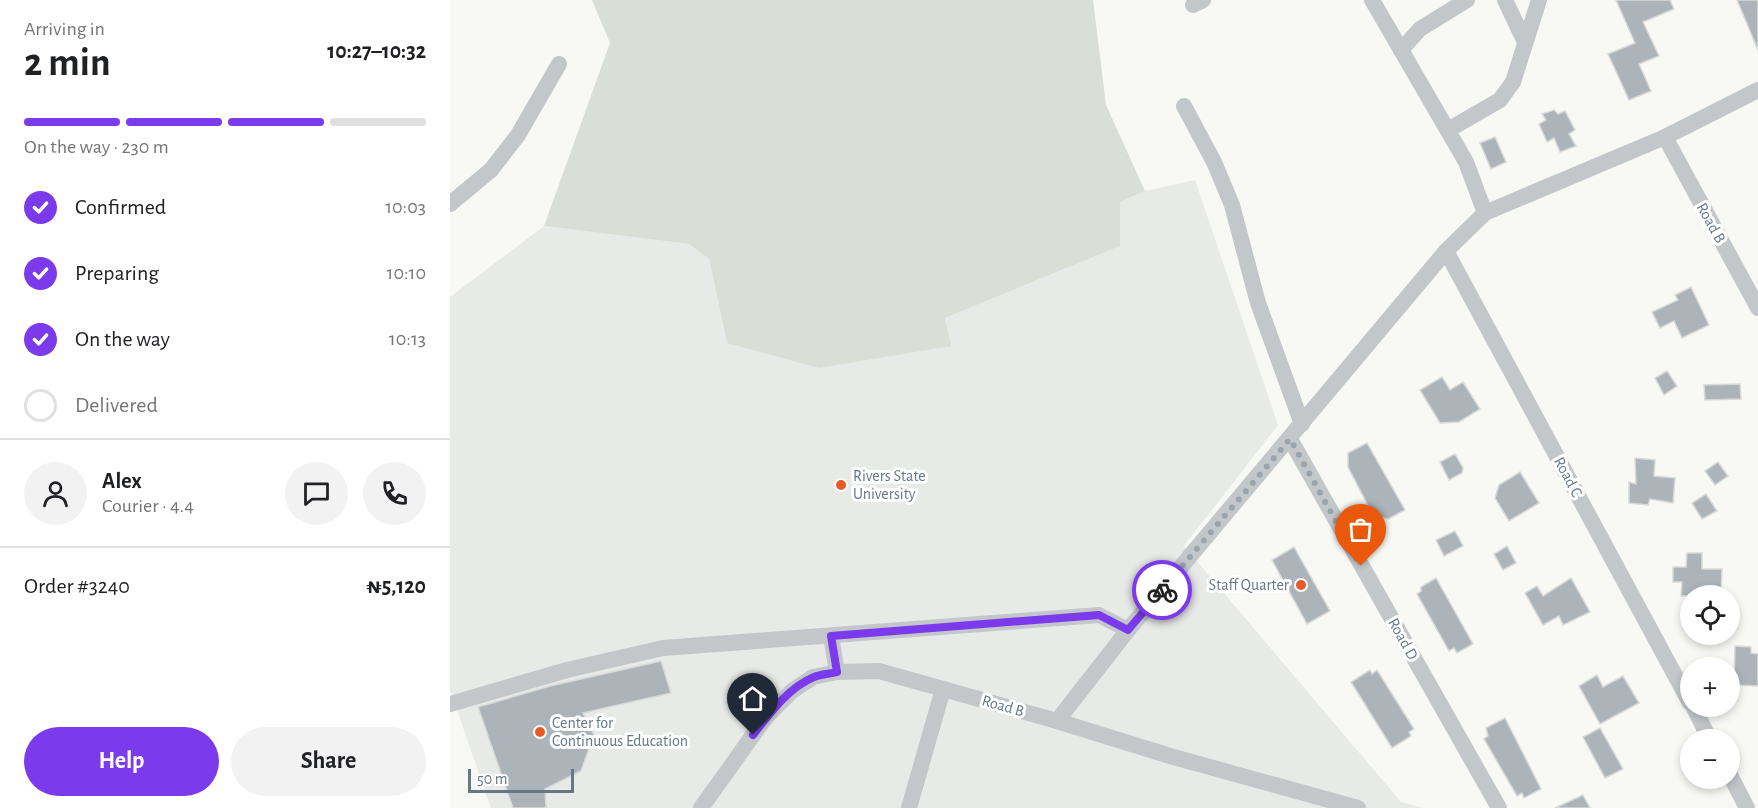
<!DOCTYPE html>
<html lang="en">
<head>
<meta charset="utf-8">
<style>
  body { margin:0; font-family:"Alegreya Sans",sans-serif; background:#f2f2f2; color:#202124; height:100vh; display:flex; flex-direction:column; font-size:22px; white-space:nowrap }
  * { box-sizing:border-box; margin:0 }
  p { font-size:20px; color:#757577 }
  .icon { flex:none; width:33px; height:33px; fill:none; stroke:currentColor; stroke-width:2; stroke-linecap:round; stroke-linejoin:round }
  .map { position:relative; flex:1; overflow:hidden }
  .details { display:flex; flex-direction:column; background:#fff; width:450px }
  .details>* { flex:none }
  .tools { position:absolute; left:1230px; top:585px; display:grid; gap:12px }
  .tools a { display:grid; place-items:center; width:60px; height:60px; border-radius:50%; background:#fff; box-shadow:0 3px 9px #0003; font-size:30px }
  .scale { position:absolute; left:18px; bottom:15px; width:106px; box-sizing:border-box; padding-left:6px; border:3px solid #667786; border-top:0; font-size:16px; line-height:21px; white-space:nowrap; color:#667786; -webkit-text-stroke:4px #fff; paint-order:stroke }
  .pin { position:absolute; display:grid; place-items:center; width:51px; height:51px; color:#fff; margin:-62px -26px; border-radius:50% 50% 50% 0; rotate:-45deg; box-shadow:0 0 6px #0007 }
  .pin .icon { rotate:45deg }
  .courier { position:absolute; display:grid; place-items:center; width:60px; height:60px; margin:-30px; border:4px solid #7c3aed; border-radius:50%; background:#fff; color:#222; box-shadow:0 2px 8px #0007 }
  .head em { font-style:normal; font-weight:700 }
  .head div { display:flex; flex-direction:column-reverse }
  .head { display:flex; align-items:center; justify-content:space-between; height:102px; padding:0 24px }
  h1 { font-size:39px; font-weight:700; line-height:45px }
  .bar { display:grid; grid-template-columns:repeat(4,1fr); gap:9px 6px; align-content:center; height:72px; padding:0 24px }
  .bar i { height:8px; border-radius:4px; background:#e0e0e0 }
  .bar .on { background:#7c3aed }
  .bar p { grid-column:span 4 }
  .line { display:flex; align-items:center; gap:15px; padding:0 24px; border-top:2px solid #e0e0e0 }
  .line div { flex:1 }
  .round { display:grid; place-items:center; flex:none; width:63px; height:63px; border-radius:32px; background:#f2f2f2 }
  ol { padding:0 24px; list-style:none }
  li { display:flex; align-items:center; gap:18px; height:66px }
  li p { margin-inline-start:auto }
  li .icon { padding:6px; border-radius:50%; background:#7c3aed; color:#fff; stroke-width:4 }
  li:last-child { color:#757577 }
  li i { width:33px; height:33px; border:3px solid #e0e0e0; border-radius:50% }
  .primary-button { display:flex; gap:12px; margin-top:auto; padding:12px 24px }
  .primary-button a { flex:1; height:69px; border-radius:36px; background:#7c3aed; color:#fff; font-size:24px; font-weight:700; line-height:69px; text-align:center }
  .primary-button a+a { background:#f2f2f2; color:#202124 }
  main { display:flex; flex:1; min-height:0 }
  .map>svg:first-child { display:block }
  .built { fill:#e8eae8 }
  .green { fill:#d9dfd6 }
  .building { fill:#acb4ba; stroke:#d9d9d7; stroke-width:1.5 }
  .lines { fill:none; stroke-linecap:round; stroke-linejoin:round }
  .street { stroke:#c3c7ca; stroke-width:16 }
  .done { stroke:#99a4ad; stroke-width:6; stroke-dasharray:0 10.8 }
  .route { stroke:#7c3aed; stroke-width:8 }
  .poi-dot { fill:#e65a27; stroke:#fff; stroke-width:2 }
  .labels { text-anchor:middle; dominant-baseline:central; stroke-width:6; stroke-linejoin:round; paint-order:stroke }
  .street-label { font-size:16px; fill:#667786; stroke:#fff }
  .poi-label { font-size:16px; fill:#667786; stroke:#fff; text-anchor:start }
</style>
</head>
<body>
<main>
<section class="details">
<div class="head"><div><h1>2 min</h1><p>Arriving in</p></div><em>10:27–10:32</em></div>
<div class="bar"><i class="on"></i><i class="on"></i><i class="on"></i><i></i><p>On the way · 230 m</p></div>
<ol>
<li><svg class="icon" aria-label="check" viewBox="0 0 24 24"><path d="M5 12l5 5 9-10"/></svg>Confirmed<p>10:03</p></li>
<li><svg class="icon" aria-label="check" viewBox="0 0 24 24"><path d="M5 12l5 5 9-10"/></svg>Preparing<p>10:10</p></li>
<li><svg class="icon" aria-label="check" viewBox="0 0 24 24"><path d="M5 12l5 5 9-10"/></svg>On the way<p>10:13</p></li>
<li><i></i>Delivered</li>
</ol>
<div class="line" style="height:108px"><a class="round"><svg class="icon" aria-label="person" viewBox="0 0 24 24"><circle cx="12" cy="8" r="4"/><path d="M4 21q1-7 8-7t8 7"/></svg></a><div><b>Alex</b><p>Courier · 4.4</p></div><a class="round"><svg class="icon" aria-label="chat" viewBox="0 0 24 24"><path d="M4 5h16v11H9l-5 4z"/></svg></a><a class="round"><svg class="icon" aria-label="phone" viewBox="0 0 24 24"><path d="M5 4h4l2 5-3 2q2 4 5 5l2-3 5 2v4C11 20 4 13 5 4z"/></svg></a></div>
<div class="line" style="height:78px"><div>Order #3240</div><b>₦5,120</b></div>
<div class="primary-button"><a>Help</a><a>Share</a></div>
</section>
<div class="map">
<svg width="1308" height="808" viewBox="0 0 1308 808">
  <rect width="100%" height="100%" fill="#f8f8f5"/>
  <polygon class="built" points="745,180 828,425 734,546 951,802 973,808 41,808 0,690 0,297 94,226 239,244 259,259 277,343 500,346 495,318 670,246 670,202 695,191"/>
  <polygon class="green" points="142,0 643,0 656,105 695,191 670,202 670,246 495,318 501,346 369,368 277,343 259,259 239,244 94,226 160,43"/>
  <g class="building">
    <polygon points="1166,0 1220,0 1224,9 1193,22 1209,56 1189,64 1201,91 1179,100 1158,54 1185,43"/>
    <polygon points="1287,0 1308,0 1308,50"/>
    <polygon points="1104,110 1108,114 1115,111 1125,130 1119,134 1126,146 1110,152 1104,138 1097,142 1089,124 1096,120 1092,114"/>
    <polygon points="1045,137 1056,162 1041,169 1030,143"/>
    <polygon points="1241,287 1259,325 1232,338 1224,321 1210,328 1202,312 1228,300 1225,295"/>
    <polygon points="1217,371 1227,386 1214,395 1205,378"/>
    <polygon points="992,377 1000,390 1013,382 1030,409 1009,422 990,423 970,390"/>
    <polygon points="1290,384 1291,399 1255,400 1254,385"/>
    <polygon points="917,443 955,510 938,519 923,515 898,467 898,453"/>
    <polygon points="1005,454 1013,468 1012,473 999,480 990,462"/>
    <polygon points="1185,458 1205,460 1204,476 1225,478 1223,503 1200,499 1198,505 1179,503 1179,482 1186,484"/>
    <polygon points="1268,462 1278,476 1265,485 1255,471"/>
    <polygon points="1070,472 1089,503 1059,521 1045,498 1049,485"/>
    <polygon points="1256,494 1267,511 1252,519 1242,503"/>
    <polygon points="1005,531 1013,546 994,556 986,540"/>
    <polygon points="1057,546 1066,563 1053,570 1044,554"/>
    <polygon points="844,547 880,611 857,624 822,560"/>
    <polygon points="1237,553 1252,553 1252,569 1272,569 1271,595 1231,596 1232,582 1223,582 1223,567 1236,567"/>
    <polygon points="986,578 1023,644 1007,653 1004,648 999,651 967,594 971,591 971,587"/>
    <polygon points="1121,578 1140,612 1113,625 1109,616 1093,625 1075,593 1087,586 1093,596"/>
    <polygon points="1285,646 1301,647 1301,653 1308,654 1308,686 1284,685"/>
    <polygon points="211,661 221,693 133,713 144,735 131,771 95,789 96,808 63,808 28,707 100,686"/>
    <polygon points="920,670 922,674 927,670 964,729 959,732 961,736 942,748 901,682"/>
    <polygon points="1147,675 1153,687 1173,676 1189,703 1150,724 1129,686"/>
    <polygon points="1055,718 1091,789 1074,798 1072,793 1067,796 1034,739 1038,736 1036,728"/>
    <polygon points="1150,728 1173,769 1155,778 1133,737"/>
    <polygon points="1133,795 1140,808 1105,808"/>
  </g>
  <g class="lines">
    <g class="street">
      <polyline points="922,0 1016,162 1035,213"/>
      <polyline points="1055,0 1075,42"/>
      <polyline points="743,5 753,0"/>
      <polyline points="951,50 970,29 1017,0"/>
      <polyline points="734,106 764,162 782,205 808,303 852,424"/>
      <polyline points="998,130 1050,100 1063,82 1089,0"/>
      <polyline points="1215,137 1308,308"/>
      <polyline points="0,204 41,170 68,135 109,64"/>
      <polyline points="996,251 1240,703"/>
      <polyline points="840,439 1049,808"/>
      <polyline points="381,636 387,672"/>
      <polyline points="0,704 117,670 213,648 649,615 678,630"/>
      <polyline points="1243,706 1260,740"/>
      <polyline points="607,721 678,630 996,251 1035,213 1215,137 1308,90"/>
      <polyline points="1280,775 1297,808"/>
      <polyline points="251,808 316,717 342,691 363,677 387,672 429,671 607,721 720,756 908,808"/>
      <polyline points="459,808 493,689"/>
    </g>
  </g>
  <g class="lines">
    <polyline class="done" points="712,590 840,439 911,566"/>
    <path class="route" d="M 303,735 C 319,714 339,687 364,677 C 371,674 380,674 387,672 L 381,636 L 649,615 L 678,630 L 712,590"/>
  </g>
  <g class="poi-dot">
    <circle cx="391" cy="485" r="6"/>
    <circle cx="851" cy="585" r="6"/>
    <circle cx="90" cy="732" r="6"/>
  </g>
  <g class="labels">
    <g class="street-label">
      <text transform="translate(1261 223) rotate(61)">Road B</text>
      <text transform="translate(1118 477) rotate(62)">Road C</text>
      <text transform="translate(953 639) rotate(61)">Road D</text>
      <text transform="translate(553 706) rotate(16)">Road B</text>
    </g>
    <g class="poi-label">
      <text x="403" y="476">Rivers State<tspan x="403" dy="18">University</tspan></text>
      <text x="839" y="585" text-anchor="end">Staff Quarter</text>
      <text x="102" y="723">Center for<tspan x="102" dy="18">Continuous Education</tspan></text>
    </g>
  </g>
</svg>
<div class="tools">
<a><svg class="icon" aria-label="locate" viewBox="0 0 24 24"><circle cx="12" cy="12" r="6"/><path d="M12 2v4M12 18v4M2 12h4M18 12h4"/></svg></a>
<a>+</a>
<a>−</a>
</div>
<div class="scale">50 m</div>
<div class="pin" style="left:911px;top:566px;background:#ea580c"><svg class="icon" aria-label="bag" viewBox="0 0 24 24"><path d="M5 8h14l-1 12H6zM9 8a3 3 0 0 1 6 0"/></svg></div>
<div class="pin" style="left:303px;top:735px;background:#1f2937"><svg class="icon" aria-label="home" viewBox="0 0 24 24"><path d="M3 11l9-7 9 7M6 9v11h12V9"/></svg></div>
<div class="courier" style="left:712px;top:590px"><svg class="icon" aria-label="bike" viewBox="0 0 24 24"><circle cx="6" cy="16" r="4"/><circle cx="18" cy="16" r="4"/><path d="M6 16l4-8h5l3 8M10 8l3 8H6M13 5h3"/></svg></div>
</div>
</main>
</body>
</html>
